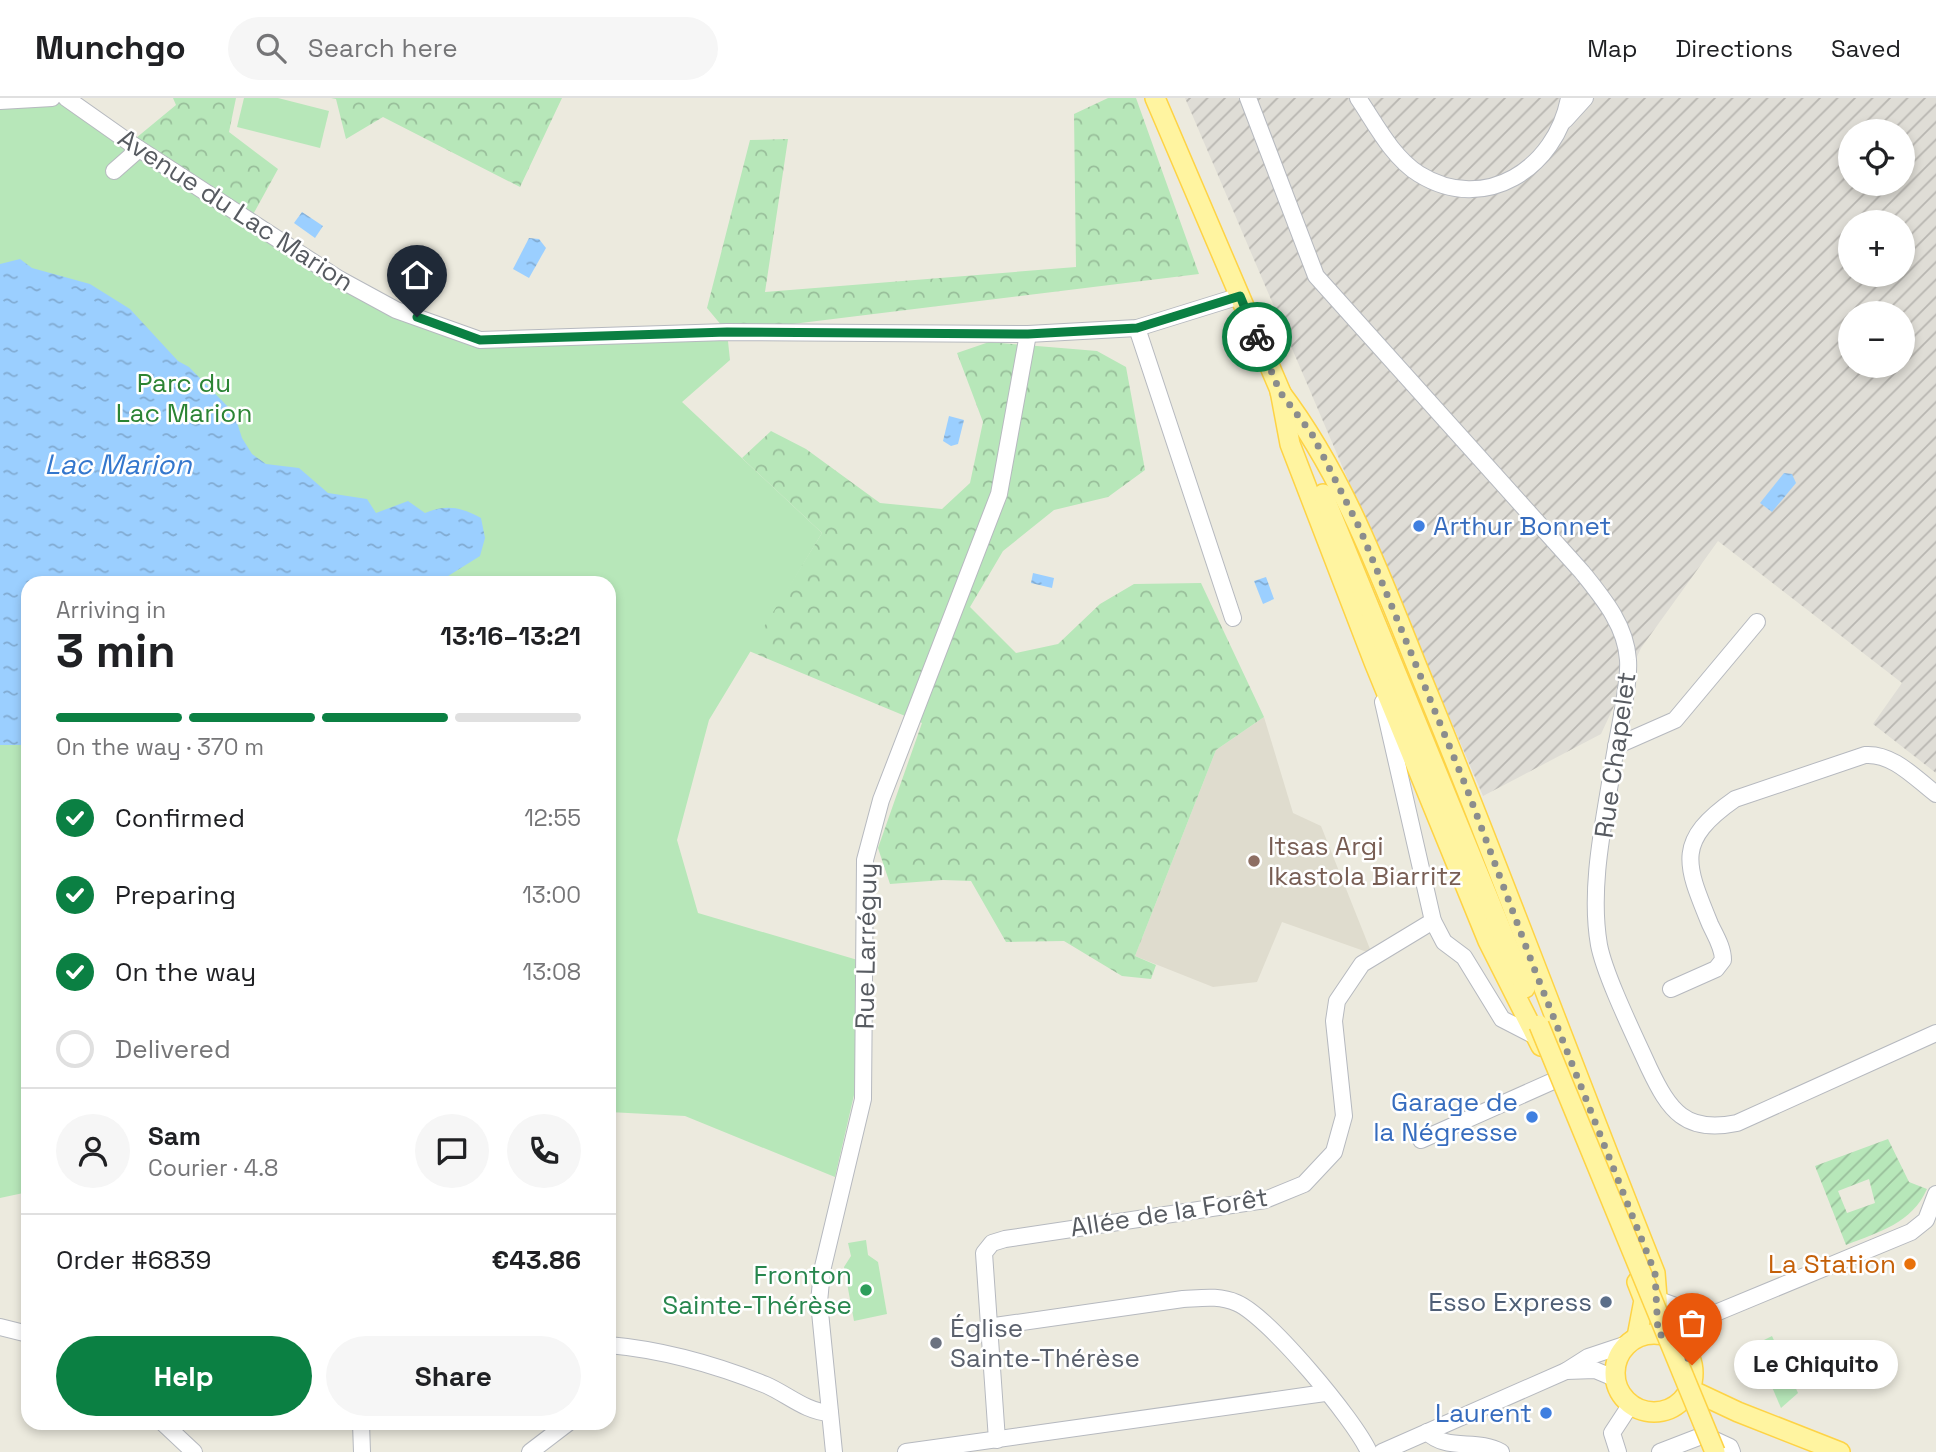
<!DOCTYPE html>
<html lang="en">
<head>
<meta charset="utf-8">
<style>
  body { margin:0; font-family:"Space Grotesk",sans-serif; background:#f6f6f6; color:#202124; height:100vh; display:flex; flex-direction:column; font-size:26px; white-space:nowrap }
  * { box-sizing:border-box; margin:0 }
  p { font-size:23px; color:#757577 }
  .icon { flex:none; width:38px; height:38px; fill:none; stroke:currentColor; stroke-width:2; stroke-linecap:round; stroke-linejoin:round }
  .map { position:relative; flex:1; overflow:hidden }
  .drawer { position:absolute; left:21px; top:478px; width:595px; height:854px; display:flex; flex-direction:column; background:#fff; border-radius:21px; box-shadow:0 4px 10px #0003 }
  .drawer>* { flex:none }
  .tools { position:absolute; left:1838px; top:21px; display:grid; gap:14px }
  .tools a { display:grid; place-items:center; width:77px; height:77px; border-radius:50%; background:#fff; box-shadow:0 4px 10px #0003; font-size:35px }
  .pin { position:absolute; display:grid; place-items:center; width:60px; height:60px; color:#fff; margin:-72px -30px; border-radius:50% 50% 50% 0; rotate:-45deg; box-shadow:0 0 7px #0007 }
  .pin .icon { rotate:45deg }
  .courier { position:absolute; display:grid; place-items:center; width:70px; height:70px; margin:-35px; border:5px solid #0b8043; border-radius:50%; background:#fff; color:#222; box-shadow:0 2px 9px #0007 }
  .bubble { position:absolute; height:49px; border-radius:24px; background:#fff; box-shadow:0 4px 10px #0003; font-size:23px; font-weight:700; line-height:49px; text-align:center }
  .head em { font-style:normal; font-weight:700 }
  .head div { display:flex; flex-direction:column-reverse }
  .head { display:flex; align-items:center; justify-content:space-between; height:119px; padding:0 35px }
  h1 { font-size:46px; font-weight:700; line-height:52px }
  .bar { display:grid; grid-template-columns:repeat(4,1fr); gap:10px 7px; align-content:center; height:84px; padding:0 35px }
  .bar i { height:9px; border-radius:5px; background:#e0e0e0 }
  .bar .on { background:#0b8043 }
  .bar p { grid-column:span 4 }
  .line { display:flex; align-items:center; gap:18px; padding:0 35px; border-top:2px solid #e0e0e0 }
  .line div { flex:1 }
  .round { display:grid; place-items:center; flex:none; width:74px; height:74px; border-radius:37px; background:#f6f6f6 }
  ol { padding:0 35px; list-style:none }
  li { display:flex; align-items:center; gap:21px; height:77px }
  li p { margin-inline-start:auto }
  li .icon { padding:7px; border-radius:50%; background:#0b8043; color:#fff; stroke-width:4 }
  li:last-child { color:#757577 }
  li i { width:38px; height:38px; border:4px solid #e0e0e0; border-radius:50% }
  .cta { display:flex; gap:14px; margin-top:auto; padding:14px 35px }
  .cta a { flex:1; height:80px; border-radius:42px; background:#0b8043; color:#fff; font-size:28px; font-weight:700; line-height:80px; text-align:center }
  .cta a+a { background:#f6f6f6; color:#202124 }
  header { display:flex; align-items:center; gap:42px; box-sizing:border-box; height:98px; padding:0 35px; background:#fff; border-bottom:2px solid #e0e0e0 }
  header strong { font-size:33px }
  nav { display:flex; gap:38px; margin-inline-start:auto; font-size:24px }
  .search { width:490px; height:63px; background:#f6f6f6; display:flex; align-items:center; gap:18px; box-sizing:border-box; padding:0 24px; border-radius:38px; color:#757577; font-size:26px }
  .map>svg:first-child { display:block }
  .industrial { fill:url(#industrial-furrows); fill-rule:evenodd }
  .education { fill:#dfdcce }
  .green { fill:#b7e7b9 }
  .forest { fill:url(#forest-crowns) }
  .garden { fill:url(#garden-furrows); fill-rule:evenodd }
  .water { fill:url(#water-ripples) }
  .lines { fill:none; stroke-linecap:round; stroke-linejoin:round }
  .minor-casing { stroke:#b6b9bf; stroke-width:18 }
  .major-casing { stroke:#fed345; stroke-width:22 }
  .minor { stroke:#fff; stroke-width:16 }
  .major { stroke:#fff4a0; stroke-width:19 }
  .major-bridge-casing { stroke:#fed345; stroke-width:22; stroke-linecap:butt }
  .major-bridge { stroke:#fff4a0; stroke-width:19 }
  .done { stroke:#8b8d8d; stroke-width:7; stroke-dasharray:0 12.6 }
  .route { stroke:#0b8043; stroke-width:9 }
  .shop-dot { fill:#3f7fe0; stroke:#fff; stroke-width:2.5 }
  .education-dot { fill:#8d6e63; stroke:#fff; stroke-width:2.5 }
  .food-dot { fill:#e8710a; stroke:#fff; stroke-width:2.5 }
  .leisure-dot { fill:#2e9e5b; stroke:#fff; stroke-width:2.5 }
  .service-dot { fill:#5c6f8a; stroke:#fff; stroke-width:2.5 }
  .worship-dot { fill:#6b7280; stroke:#fff; stroke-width:2.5 }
  .labels { text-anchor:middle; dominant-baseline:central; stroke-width:5; stroke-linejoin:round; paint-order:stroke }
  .street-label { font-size:26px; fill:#575b61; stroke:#fff }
  .park-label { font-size:26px; fill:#2c8434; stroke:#fff }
  .shop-label { font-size:26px; fill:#366cbe; stroke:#fff; text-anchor:end }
  .education-label { font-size:26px; fill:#785e54; stroke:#fff; text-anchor:start }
  .food-label { font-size:26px; fill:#c56008; stroke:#fff; text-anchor:end }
  .leisure-label { font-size:26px; fill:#27864d; stroke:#fff; text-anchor:end }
  .service-label { font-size:26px; fill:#4e5e75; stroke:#fff; text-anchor:end }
  .worship-label { font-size:26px; fill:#5b616d; stroke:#fff; text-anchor:start }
  .water-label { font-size:28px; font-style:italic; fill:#3477cd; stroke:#fff }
</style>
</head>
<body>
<header>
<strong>Munchgo</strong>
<div class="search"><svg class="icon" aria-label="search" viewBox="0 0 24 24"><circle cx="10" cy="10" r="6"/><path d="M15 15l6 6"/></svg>Search here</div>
<nav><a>Map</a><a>Directions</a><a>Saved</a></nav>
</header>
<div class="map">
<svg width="1936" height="1354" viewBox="0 0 1936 1354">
  <defs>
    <pattern id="industrial-furrows" width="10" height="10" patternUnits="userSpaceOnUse" patternTransform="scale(1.75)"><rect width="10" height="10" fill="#dfddd6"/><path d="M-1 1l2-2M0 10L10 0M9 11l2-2" fill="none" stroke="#b8b6b1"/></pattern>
    <pattern id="forest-crowns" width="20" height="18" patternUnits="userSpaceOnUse" patternTransform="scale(1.75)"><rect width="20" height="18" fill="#b7e7b9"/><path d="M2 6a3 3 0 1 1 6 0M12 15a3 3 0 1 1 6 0" fill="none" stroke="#98be9a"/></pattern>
    <pattern id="garden-furrows" width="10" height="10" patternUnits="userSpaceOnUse" patternTransform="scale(1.75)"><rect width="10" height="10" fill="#b7e7b9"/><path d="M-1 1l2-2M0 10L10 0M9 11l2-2" fill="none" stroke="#98be9a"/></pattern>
    <pattern id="water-ripples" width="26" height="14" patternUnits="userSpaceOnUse" patternTransform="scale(1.75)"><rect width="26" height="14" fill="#9bcfff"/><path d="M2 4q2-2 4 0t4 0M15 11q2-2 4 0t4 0" fill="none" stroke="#81abd2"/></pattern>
  </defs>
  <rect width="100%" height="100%" fill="#eceade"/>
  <path class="industrial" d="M 1185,0 L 1936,0 L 1936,675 L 1873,626 L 1902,585 L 1718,443 L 1641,550 L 1601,636 L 1483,698 ZM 1850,33 L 1902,33 L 1902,86 L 1850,86 ZM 1850,124 L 1902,124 L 1902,177 L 1850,177 ZM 1850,215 L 1902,215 L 1902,268 L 1850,268 Z"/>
  <polygon class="education" points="1264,619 1293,715 1321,728 1370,851 1367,854 1282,824 1257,884 1213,889 1135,858 1216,652"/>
  <g class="green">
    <polygon points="66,0 339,181 480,242 727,234 730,262 682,304 822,435 709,622 677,742 698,815 861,863 854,997 835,1079 685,1018 609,1014 609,485 28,485 28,1094 0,1100 0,3"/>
    <polygon points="244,0 278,0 329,13 320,50 237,29"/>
    <polygon points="866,1142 868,1157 878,1164 887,1216 854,1223 844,1169 851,1158 848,1145"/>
    <polygon points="1772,1238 1798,1295 1781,1310 1754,1247"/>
  </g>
  <g class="forest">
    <polygon points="173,0 236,0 229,34 278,71 250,122 130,45 176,7"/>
    <polygon points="331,0 562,0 520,89 383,19 346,41 336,1"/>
    <polygon points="1108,0 1136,0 1199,176 727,234 707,210 750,42 788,41 765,194 1076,169 1074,16"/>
    <polygon points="989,244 1097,253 1126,269 1145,372 1108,399 1054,412 1003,453 970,509 1016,555 1058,546 1100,506 1134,486 1201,485 1264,619 1216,652 1135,858 1156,867 1151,881 1122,878 1064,843 1006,844 971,783 943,782 890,786 878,750 922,625 749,553 822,435 742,360 771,333 806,351 880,405 942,411 970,385 983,324 957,255"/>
  </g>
  <path class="garden" d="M 1888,1041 L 1909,1084 L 1927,1091 C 1912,1125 1879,1134 1846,1147 L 1815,1068 ZM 1869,1081 L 1875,1105 L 1847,1115 L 1838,1093 Z"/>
  <g class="water">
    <polygon points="302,114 323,128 315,140 294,125"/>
    <polygon points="529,140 539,141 546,150 529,180 513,171"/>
    <path d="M 20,161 L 32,170 L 90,186 L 130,211 L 178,263 L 189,269 L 234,315 L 242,340 L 252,356 L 266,366 L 299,370 L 328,395 L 367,401 L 376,415 L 408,403 L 425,415 C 446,406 461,409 481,420 L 485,440 L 480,458 L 437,485 L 28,485 L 28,647 L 0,647 L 0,166 Z"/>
    <polygon points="949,318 964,322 958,346 951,348 943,343"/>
    <polygon points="1784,375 1792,376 1796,385 1772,414 1760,405"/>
    <polygon points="1033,475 1054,480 1052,490 1031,485"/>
    <polygon points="1266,479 1274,501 1263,506 1254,483"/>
  </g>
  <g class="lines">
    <defs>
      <g id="minor">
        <polyline points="66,0 130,45 339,181 396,212 480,242 727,234 1028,236 1137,230 1240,198"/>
        <path d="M 1248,0 L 1316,178 L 1582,474 C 1602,499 1626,527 1628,562 C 1630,586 1617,640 1613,667 C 1604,724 1589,789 1599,847 C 1605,878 1635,939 1649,970 C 1669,1012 1685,1036 1737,1025 L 1936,935"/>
        <path d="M 1358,0 C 1375,25 1392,59 1419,76 C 1485,117 1556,70 1569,0"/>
        <polyline points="0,3 52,0"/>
        <polyline points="1565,22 1585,0"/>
        <polyline points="114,73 139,51"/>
        <polyline points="1137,230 1233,520"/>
        <polyline points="1383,604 1433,823 1444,844 1464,859 1502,921 1537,939"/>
        <polyline points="1616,648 1675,622 1757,524"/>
        <path d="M 1671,891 L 1716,871 L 1723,862 C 1723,849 1715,837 1710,826 C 1685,765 1675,743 1735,701 L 1865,657 C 1893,655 1915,680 1936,696"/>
        <polyline points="1421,1042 1569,976"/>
        <polyline points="1659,1202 1706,1219"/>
        <polyline points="0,1229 28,1236"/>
        <path d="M 988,1229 L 1183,1201 C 1202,1200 1219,1197 1237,1205 C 1269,1219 1354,1321 1369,1354"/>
        <polyline points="1678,1243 1692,1227 1706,1219 1911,1134 1926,1122 1936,1096"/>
        <path d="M 609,1247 C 665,1252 714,1266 766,1287 C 787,1296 806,1314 830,1315"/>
        <polyline points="1566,1273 1595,1272 1614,1280"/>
        <polyline points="163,1325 194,1354"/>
        <polyline points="361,1325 362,1354"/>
        <path d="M 1427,1334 C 1447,1354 1477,1340 1501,1354"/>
        <polyline points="997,1342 984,1155 992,1145 1005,1141 1265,1102 1304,1086 1334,1054 1344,1018 1334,923 1337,903 1362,866 1433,823"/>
        <polyline points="530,1354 568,1325"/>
        <polyline points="834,1354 819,1204 822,1173 863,1001 865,762 881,702 999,396 1028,236"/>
        <polyline points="906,1354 1325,1295"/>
        <polyline points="1382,1354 1566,1273 1588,1259 1627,1246"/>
        <polyline points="1618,1354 1612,1335 1631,1306"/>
        <polyline points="1660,1354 1704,1337 1730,1349 1732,1354"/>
      </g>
      <g id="major">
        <polyline points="1155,0 1285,304"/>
        <path d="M 1280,294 C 1350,386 1387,497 1431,603 C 1508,792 1579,985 1655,1175 L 1658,1212"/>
        <polyline points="1281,298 1290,346 1374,564 1488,843 1541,948"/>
        <polyline points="1323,396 1525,890"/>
        <polyline points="1637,1184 1644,1202 1637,1239"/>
        <circle cx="1654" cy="1275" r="39"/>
        <polyline points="1689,1291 1738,1314 1840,1354"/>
      </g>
    </defs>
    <use href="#minor" class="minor-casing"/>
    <use href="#major" class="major-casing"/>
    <use href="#minor" class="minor"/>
    <use href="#major" class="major"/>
    <defs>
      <polyline id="major-bridge" points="1539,927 1715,1354"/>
    </defs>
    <use href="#major-bridge" class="major-bridge-casing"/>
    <use href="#major-bridge" class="major-bridge"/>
  </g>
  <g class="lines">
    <polyline class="done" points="1257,239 1280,294 1312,336 1360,431 1467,691 1534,870 1655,1175 1658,1236 1678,1243 1692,1267"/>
    <polyline class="route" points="417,219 480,242 727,234 1028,236 1137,230 1240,198 1257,239"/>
  </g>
  <g class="shop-dot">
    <circle cx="1419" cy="428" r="7"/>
    <circle cx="1532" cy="1019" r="7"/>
    <circle cx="1546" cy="1315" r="7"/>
  </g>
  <circle class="education-dot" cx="1254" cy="763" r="7"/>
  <circle class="food-dot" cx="1910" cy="1166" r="7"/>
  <circle class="leisure-dot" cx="866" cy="1192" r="7"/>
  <circle class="service-dot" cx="1606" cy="1204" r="7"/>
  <circle class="worship-dot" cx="936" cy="1245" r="7"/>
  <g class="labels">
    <g class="street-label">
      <text transform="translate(236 112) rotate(33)">Avenue du Lac Marion</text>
      <text transform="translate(1615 657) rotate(-82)">Rue Chapelet</text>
      <text transform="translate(866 848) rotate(-89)">Rue Larréguy</text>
      <text transform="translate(1169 1114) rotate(-9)">Allée de la Forêt</text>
    </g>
    <g class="park-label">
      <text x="184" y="285">Parc du<tspan x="184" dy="30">Lac Marion</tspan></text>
    </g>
    <g class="shop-label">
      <text x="1433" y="428" text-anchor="start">Arthur Bonnet</text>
      <text x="1518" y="1004">Garage de<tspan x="1518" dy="30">la Négresse</tspan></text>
      <text x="1532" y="1315">Laurent</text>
    </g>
    <g class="education-label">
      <text x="1268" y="748">Itsas Argi<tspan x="1268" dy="30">Ikastola Biarritz</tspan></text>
    </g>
    <g class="food-label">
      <text x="1896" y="1166">La Station</text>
    </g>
    <g class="leisure-label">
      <text x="852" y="1177">Fronton<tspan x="852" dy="30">Sainte-Thérèse</tspan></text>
    </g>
    <g class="service-label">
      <text x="1592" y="1204">Esso Express</text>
    </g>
    <g class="worship-label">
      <text x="950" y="1230">Église<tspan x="950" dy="30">Sainte-Thérèse</tspan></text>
    </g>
    <g class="water-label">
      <text x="118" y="366">Lac Marion</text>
    </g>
  </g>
</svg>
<div class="tools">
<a><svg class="icon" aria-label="locate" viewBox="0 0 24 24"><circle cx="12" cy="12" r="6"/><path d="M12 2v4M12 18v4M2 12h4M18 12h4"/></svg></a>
<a>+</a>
<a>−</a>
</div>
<div class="pin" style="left:1692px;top:1267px;background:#ea580c"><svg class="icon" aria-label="bag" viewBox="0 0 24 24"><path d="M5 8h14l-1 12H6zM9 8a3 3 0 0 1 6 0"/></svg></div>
<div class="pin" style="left:417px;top:219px;background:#1f2937"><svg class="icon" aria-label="home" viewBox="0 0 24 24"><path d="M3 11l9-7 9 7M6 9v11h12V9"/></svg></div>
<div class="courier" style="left:1257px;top:239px"><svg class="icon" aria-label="bike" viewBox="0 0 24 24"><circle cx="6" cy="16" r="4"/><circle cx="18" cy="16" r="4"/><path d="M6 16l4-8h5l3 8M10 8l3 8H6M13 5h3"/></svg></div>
<div class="bubble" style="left:1734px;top:1242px;width:164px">Le Chiquito</div>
<section class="drawer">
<div class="head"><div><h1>3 min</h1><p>Arriving in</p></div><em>13:16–13:21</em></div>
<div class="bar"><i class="on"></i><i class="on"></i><i class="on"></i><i></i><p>On the way · 370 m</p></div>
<ol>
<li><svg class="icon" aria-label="check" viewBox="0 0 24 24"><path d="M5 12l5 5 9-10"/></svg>Confirmed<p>12:55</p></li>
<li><svg class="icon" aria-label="check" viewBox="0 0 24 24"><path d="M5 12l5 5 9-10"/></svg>Preparing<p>13:00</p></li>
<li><svg class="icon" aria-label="check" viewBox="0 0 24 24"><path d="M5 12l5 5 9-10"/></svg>On the way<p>13:08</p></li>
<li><i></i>Delivered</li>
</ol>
<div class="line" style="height:126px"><a class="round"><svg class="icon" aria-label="person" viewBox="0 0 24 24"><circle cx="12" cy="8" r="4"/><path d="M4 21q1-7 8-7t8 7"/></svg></a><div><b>Sam</b><p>Courier · 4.8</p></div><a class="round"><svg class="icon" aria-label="chat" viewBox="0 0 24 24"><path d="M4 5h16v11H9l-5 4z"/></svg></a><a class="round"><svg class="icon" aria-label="phone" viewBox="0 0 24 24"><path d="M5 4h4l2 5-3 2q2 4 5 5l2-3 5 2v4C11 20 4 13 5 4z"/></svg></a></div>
<div class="line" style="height:91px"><div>Order #6839</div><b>€43.86</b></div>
<div class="cta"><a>Help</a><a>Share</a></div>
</section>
</div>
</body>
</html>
